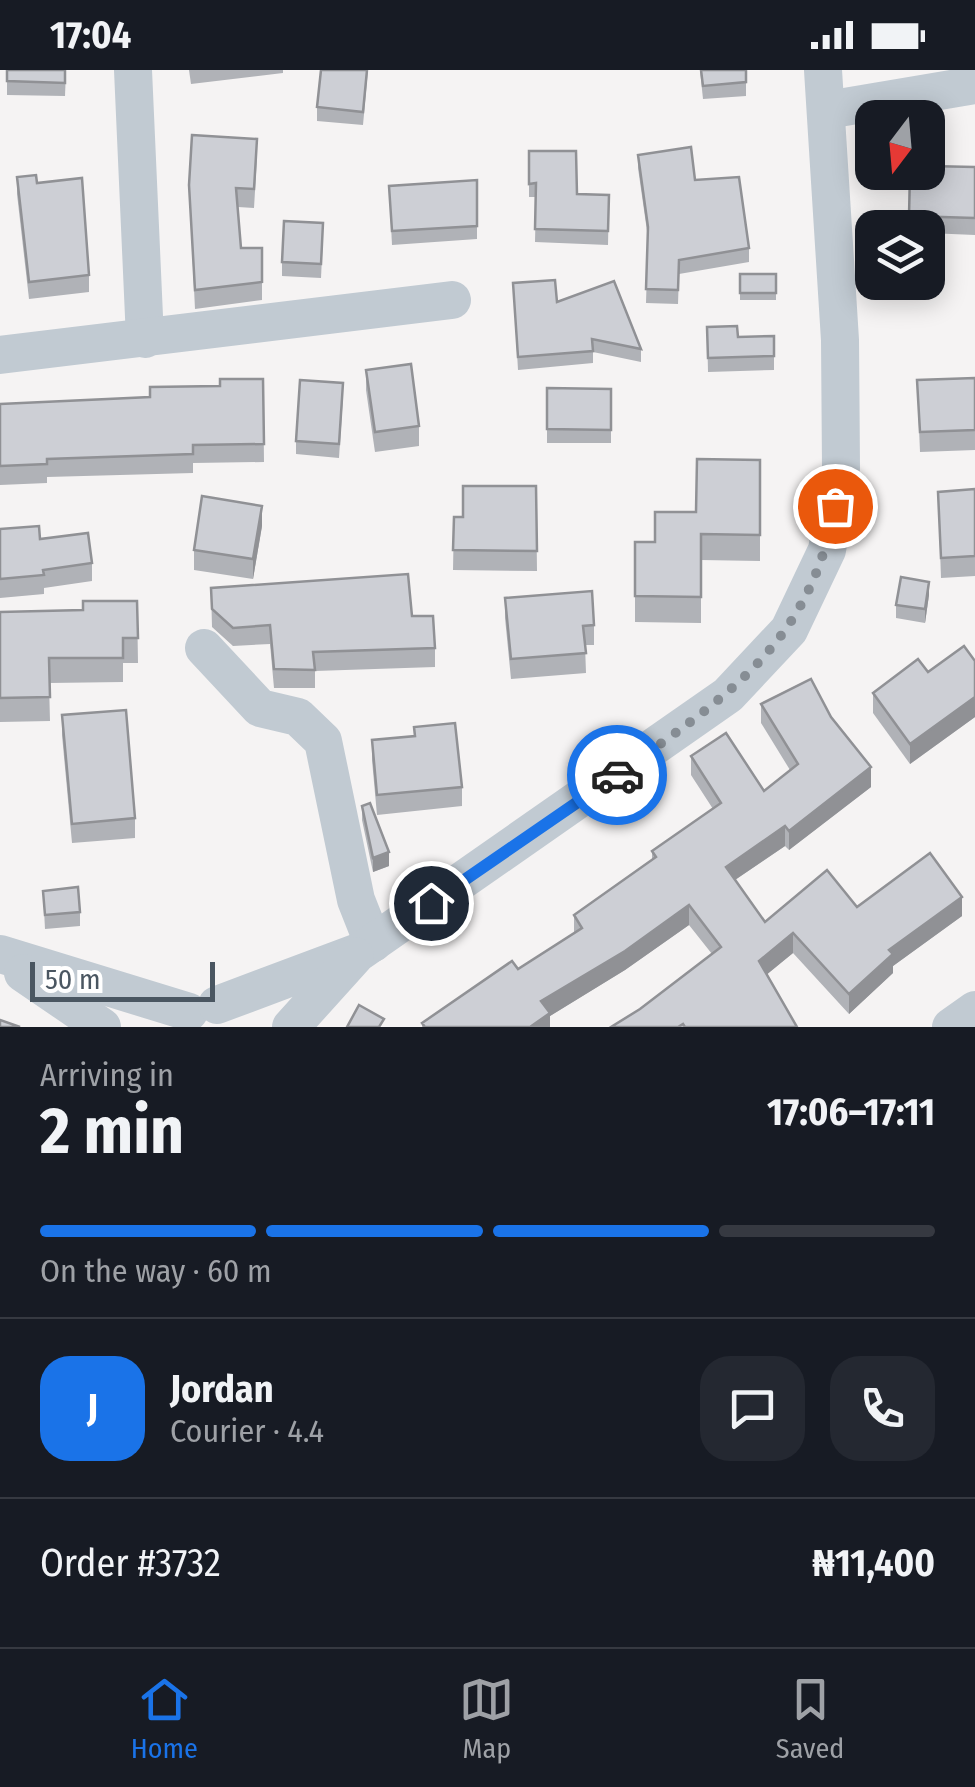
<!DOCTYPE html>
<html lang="en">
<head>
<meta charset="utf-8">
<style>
  body { margin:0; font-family:"Fira Sans Condensed",sans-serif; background:#242831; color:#f1f3f6; height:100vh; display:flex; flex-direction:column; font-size:38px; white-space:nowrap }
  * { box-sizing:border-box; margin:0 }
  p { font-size:32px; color:#9ea1a6 }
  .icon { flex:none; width:55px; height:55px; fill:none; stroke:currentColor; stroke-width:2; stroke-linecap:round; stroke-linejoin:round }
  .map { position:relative; height:957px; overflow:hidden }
  .details { display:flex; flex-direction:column; background:#171b24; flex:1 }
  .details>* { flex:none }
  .needle { width:65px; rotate:196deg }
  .fabs { position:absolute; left:855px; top:30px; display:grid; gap:20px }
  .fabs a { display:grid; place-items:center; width:90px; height:90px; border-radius:20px; background:#171b24; box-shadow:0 5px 25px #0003; font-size:50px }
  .scale { position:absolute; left:30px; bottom:25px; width:185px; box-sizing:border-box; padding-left:10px; border:5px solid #4a5661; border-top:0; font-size:28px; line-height:35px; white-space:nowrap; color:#4a5661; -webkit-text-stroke:8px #fff; paint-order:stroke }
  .pin { position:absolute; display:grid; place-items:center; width:85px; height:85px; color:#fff; margin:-42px; border:5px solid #fff; border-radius:50%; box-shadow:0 2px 10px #0007 }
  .courier { position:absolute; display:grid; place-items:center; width:100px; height:100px; margin:-50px; border:8px solid #1a73e8; border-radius:50%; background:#fff; color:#222; box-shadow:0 2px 12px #0007 }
  .summary em { font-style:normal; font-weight:700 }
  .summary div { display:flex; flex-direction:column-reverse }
  .summary { display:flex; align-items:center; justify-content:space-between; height:170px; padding:0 40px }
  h1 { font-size:65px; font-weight:700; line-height:75px }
  .bar { display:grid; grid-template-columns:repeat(4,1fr); gap:15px 10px; align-content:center; height:120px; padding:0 40px }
  .bar i { height:12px; border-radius:8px; background:#363941 }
  .bar .active { background:#1a73e8 }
  .bar p { grid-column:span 4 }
  .line { display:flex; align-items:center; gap:25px; padding:0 40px; border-top:2px solid #363941 }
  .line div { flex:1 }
  .round { display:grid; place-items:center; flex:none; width:105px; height:105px; border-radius:30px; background:#242831 }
  .status { display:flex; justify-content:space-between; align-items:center; height:70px; padding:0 50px; background:#171b24; direction:ltr }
  .status svg { height:28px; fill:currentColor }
  .tab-bar { display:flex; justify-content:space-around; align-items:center; height:140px; border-top:2px solid #363941; background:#171b24; font-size:28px; color:#9ea1a6 }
  .tab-bar a { display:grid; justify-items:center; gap:5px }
  .tab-bar .active { color:#1a73e8 }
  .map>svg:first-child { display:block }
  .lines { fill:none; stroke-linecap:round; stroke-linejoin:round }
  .minor { stroke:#c1cad2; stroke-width:38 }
  .wall { fill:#b0b2b7 }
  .shaded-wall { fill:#909195 }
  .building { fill:#cdcfd5; stroke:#909195; stroke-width:2.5 }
  .done { stroke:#868d94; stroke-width:10; stroke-dasharray:0 18 }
  .route { stroke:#1a73e8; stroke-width:12 }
</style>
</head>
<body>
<div class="status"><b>17:04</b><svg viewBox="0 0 49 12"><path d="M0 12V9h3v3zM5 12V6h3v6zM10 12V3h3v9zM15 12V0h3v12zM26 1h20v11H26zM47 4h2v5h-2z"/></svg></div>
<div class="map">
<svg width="975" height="957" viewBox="0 0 975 957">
  <rect width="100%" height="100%" fill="#f5f3f3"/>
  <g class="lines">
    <g class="minor">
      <polyline points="133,0 145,269"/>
      <polyline points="827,40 975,15"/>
      <polyline points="0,285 452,230"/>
      <polyline points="204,578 260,638 298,647 323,671 356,830 373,873"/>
      <polyline points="0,884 189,942"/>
      <polyline points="23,903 102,957"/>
      <polyline points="217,935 361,881 728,625 789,560 827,480 841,398 840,270 823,0"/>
      <polyline points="291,957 355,886"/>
      <polyline points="951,957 975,940"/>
    </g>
  </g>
  <g class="wall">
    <polygon points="7,0 66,0 65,26 7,25"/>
    <polygon points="189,0 283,0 283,3 191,14"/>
    <polygon points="368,0 363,55 317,51 317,37"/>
    <polygon points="700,0 746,0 746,26 703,29"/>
    <polygon points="529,81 577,124 609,125 608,175 535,172 536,127 529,127"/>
    <polygon points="638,85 695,110 749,178 749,192 679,204 678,234 646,233 648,168 638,98"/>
    <polygon points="257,87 254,138 238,137 241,178 262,178 262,230 195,239 189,115"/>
    <polygon points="975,97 975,165 928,163 928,158 909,158 910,102"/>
    <polygon points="17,107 89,205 89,222 29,229 17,124"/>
    <polygon points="477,110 477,169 392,175 389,116"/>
    <polygon points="323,166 321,208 282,206 282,192"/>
    <rect x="740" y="204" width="36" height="26"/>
    <polygon points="513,213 557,232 641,279 641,292 593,282 593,293 518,300"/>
    <polygon points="707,257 738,267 774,266 774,300 708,302"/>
    <polygon points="366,300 419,356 419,376 375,382 366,320"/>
    <polygon points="975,308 975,380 920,382 917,310"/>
    <polygon points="263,309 264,392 193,393 193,403 47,407 47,413 0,415 0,334 150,327"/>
    <polygon points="547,318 611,319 611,373 547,373"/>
    <polygon points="343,327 339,388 296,384 296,371"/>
    <polygon points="760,390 760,491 701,490 701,553 635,552 635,472 655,472 696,442"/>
    <polygon points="536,416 537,501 453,500 454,447 463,447"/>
    <polygon points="975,419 975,506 941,508 938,422"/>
    <polygon points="262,456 253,509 194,500 194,480"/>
    <polygon points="0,459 40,469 92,493 92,511 44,518 44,524 0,528"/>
    <polygon points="211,518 412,546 435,578 435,597 315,601 315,618 274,618 270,574 233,576 212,557"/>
    <polygon points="929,525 925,553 896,548 896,535"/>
    <polygon points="505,528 594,555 594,575 585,575 586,603 511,609 505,548"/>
    <polygon points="137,531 138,593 123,593 123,612 49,613 50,651 0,652 0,542 83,540"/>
    <polygon points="975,591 975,647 910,694 873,643 873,623 928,602"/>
    <polygon points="761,634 831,647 871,717 789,780 785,776 735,810 765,852 857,837 962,846 893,896 893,903 849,944 793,883 767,904 797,957 611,957 640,939 712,884 689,855 625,900 550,946 550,957 422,957 422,953 518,899 574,864 574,845 652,791 652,781 713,739 691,705 691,686 764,721 790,700 761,653"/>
    <polygon points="62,645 135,748 135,768 72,773 62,665"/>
    <polygon points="414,666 462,717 462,736 377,745 372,690 372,670"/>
    <polygon points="362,736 389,796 373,802 362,750"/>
    <polygon points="43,821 80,842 80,856 45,859"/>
  </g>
  <g class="shaded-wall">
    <polygon points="262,436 262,456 253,509 253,489"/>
    <polygon points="929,512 929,525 925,553 925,539"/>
    <polygon points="975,627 975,647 910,694 910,674"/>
    <polygon points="871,697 871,717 789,780 789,761"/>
    <polygon points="785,756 785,776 726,816 726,797"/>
    <polygon points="389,782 389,796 373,802 373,788"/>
    <polygon points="962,827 962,846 893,896 893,903 849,944 849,924 889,880"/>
    <polygon points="689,835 689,855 625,900 550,946 550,957 530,957 541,931"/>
    <polygon points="793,863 793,883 759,911 759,891"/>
  </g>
  <g class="building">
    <polygon points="7,0 65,0 65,13 7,11"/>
    <polygon points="321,0 367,0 363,42 317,37"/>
    <polygon points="701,0 746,0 746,12 703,16"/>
    <polygon points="192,65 257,69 254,119 236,118 241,178 262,178 262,212 195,220 189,115"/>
    <polygon points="691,77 695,110 739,107 749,178 679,190 678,220 646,219 648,157 638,85"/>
    <polygon points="529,81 576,81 577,124 609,125 608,161 535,159 536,113 529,114"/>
    <polygon points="928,96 975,97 975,148 909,146 910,102 928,102"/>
    <polygon points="36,105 37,113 82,108 89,205 29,212 17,107"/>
    <polygon points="477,110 477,156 392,161 389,116"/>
    <polygon points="284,151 323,153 321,194 282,192"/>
    <rect x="740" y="204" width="36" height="19"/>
    <polygon points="555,210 557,232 614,211 641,279 592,269 593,281 518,287 513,213"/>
    <polygon points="737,256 738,267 774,266 774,286 708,288 707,257"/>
    <polygon points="411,294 419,356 375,362 366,300"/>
    <polygon points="975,308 975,360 920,362 917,310"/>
    <polygon points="220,309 263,309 264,374 193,375 193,384 47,389 47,394 0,396 0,334 150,327 150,317 220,316"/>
    <polygon points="300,310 343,313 339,374 296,371"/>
    <polygon points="547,318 611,319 611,360 547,359"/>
    <polygon points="697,389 760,390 760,465 701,464 701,527 635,526 635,472 655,472 655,442 696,442"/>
    <polygon points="463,416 536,416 537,481 453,480 454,447 463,447"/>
    <polygon points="975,419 975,486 941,488 938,422"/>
    <polygon points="202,426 262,436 253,489 194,480"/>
    <polygon points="39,456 40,469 88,463 92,493 43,500 44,505 0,509 0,459"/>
    <polygon points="408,504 412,546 433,546 435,578 313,582 315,600 274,599 270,555 233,558 212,539 211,518"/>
    <polygon points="901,507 929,512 925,539 896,535"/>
    <polygon points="592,521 594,555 583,556 586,583 511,589 505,528"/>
    <polygon points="83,531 137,531 138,568 123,568 123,588 49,588 50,627 0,628 0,542 83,540"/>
    <polygon points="964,576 975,591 975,627 910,674 873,623 918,589 928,602"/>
    <polygon points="811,609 831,647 871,697 789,761 785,756 726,797 765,852 827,800 857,837 930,783 962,827 889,880 893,884 849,924 793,863 759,891 797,957 685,957 683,954 678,957 611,957 640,939 721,877 689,835 625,881 541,931 550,943 530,957 425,957 422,953 512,891 518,899 582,858 574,845 656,787 652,781 721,733 691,686 726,663 764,721 798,694 761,634"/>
    <polygon points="126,640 135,748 72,754 62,645"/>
    <polygon points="455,653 462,717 377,725 372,670 415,666 414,657"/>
    <polygon points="370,733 389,782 373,788 362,736"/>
    <polygon points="78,817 80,842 45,845 43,821"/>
    <polygon points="359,935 384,949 379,957 347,957"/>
    <polygon points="0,950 20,957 0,957"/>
  </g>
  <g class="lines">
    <path class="done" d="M 617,705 C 725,627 810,576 835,436"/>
    <polyline class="route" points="431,833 617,705"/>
  </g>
</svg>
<div class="fabs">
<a><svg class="needle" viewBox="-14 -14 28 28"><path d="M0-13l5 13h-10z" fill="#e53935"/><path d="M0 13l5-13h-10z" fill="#9ea1a6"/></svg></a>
<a><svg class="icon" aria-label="layers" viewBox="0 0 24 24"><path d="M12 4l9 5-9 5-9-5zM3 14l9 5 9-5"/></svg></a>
</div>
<div class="scale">50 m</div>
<div class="pin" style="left:835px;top:436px;background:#ea580c"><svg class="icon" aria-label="bag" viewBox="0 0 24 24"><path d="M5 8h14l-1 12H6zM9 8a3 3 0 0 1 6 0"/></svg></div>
<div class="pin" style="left:431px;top:833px;background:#1f2937"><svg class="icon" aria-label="home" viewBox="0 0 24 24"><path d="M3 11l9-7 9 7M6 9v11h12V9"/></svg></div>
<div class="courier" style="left:617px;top:705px"><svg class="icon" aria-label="car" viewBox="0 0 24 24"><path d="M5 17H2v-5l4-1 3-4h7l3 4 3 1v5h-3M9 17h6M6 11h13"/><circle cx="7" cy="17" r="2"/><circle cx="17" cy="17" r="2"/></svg></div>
</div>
<section class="details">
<div class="summary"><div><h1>2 min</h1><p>Arriving in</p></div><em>17:06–17:11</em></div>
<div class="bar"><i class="active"></i><i class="active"></i><i class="active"></i><i></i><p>On the way · 60 m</p></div>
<div class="line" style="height:180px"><b class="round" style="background:#1a73e8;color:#fff">J</b><div><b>Jordan</b><p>Courier · 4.4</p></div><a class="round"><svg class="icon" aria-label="chat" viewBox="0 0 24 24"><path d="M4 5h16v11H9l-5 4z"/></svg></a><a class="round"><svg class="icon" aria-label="phone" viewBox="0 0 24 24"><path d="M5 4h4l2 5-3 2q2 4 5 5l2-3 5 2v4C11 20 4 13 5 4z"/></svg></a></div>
<div class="line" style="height:130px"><div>Order #3732</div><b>₦11,400</b></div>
</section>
<nav class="tab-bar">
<a class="active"><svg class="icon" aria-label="home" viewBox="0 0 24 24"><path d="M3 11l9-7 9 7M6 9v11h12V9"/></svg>Home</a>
<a><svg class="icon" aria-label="map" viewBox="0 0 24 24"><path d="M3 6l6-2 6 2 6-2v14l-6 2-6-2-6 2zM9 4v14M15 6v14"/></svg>Map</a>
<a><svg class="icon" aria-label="saved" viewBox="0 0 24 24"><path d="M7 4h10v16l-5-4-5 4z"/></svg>Saved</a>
</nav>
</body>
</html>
